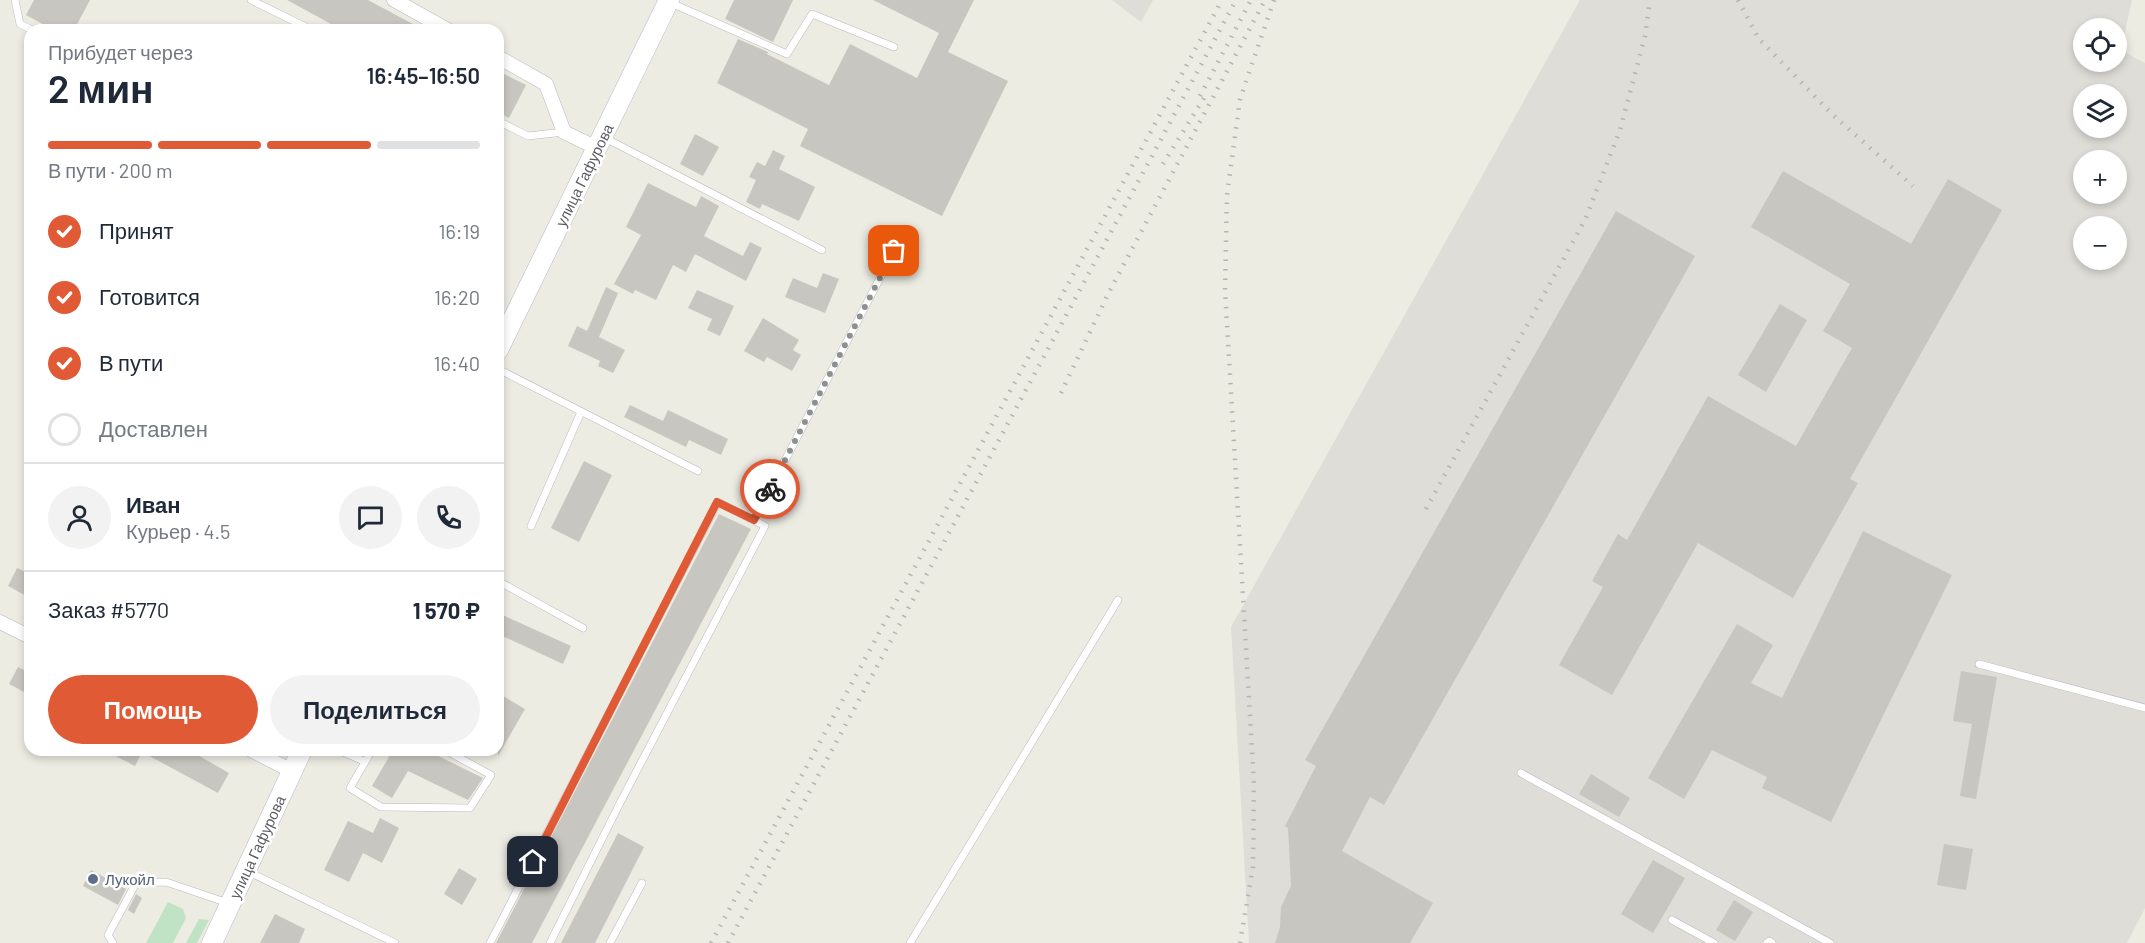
<!DOCTYPE html>
<html lang="ru">
<head>
<meta charset="utf-8">
<style>
  body { margin:0; font-family:Barlow,sans-serif; background:#f2f2f3; color:#1f2937; height:100vh; display:flex; flex-direction:column; font-size:22px; white-space:nowrap }
  * { box-sizing:border-box; margin:0 }
  p { font-size:20px; color:#747a83 }
  .icon { flex:none; width:33px; height:33px; fill:none; stroke:currentColor; stroke-width:2; stroke-linecap:round; stroke-linejoin:round }
  .map { position:relative; flex:1; overflow:hidden }
  .details { position:absolute; left:24px; top:24px; width:480px; height:732px; display:flex; flex-direction:column; background:#fff; border-radius:18px; box-shadow:0 3px 9px #0003 }
  .details>* { flex:none }
  .fabs { position:absolute; left:2073px; top:18px; display:grid; gap:12px }
  .fabs a { display:grid; place-items:center; width:54px; height:54px; border-radius:50%; background:#fff; box-shadow:0 3px 9px #0003; font-size:30px }
  .pin { position:absolute; display:grid; place-items:center; width:51px; height:51px; color:#fff; margin:-26px; border-radius:12px; box-shadow:0 3px 9px #0006 }
  .courier { position:absolute; display:grid; place-items:center; width:60px; height:60px; margin:-30px; border:4px solid #e05a36; border-radius:50%; background:#fff; color:#222; box-shadow:0 2px 8px #0007 }
  .head em { font-style:normal; font-weight:600 }
  .head div { display:flex; flex-direction:column-reverse }
  .head { display:flex; align-items:center; justify-content:space-between; height:102px; padding:0 24px }
  h1 { font-size:39px; font-weight:600; line-height:45px }
  .bar { display:grid; grid-template-columns:repeat(4,1fr); gap:9px 6px; align-content:center; height:72px; padding:0 24px }
  .bar i { height:8px; border-radius:4px; background:#e0e1e3 }
  .bar .current { background:#e05a36 }
  .bar p { grid-column:span 4 }
  .line { display:flex; align-items:center; gap:15px; padding:0 24px; border-top:2px solid #e0e1e3 }
  .line div { flex:1 }
  .round { display:grid; place-items:center; flex:none; width:63px; height:63px; border-radius:32px; background:#f2f2f3 }
  ol { padding:0 24px; list-style:none }
  li { display:flex; align-items:center; gap:18px; height:66px }
  li p { margin-inline-start:auto }
  li .icon { padding:6px; border-radius:50%; background:#e05a36; color:#fff; stroke-width:4 }
  li:last-child { color:#747a83 }
  li i { width:33px; height:33px; border:3px solid #e0e1e3; border-radius:50% }
  .button { display:flex; gap:12px; margin-top:auto; padding:12px 24px }
  .button a { flex:1; height:69px; border-radius:36px; background:#e05a36; color:#fff; font-size:24px; font-weight:600; line-height:69px; text-align:center }
  .button a+a { background:#f2f2f3; color:#1f2937 }
  .map>svg:first-child { display:block }
  .industrial { fill:#deddd7; fill-rule:evenodd }
  .green { fill:#c0e3c5 }
  .building { fill:#c8c6c0 }
  .lines { fill:none; stroke-linecap:round; stroke-linejoin:round }
  .lane-casing { stroke:#b8b9be; stroke-width:8 }
  .street-casing { stroke:#b8b9be; stroke-width:15 }
  .secondary-casing { stroke:#b8bac0; stroke-width:21 }
  .lane { stroke:#fff; stroke-width:7 }
  .street { stroke:#fff; stroke-width:14 }
  .secondary { stroke:#fff; stroke-width:20 }
  .rail { stroke:#b3b4b4; stroke-width:4.5; stroke-dasharray:1.5 8; stroke-linecap:butt }
  .done { stroke:#8e8f8f; stroke-width:6; stroke-dasharray:0 10.8 }
  .route { stroke:#e05a36; stroke-width:8 }
  .service-dot { fill:#5c6f8a; stroke:#fff; stroke-width:2 }
  .labels { text-anchor:middle; dominant-baseline:central; stroke-width:5; stroke-linejoin:round; paint-order:stroke }
  .street-label { font-size:15px; fill:#5b5d62; stroke:#fff }
  .service-label { font-size:15px; fill:#4e5e75; stroke:#fff; text-anchor:start }
</style>
</head>
<body>
<div class="map">
<svg width="2145" height="943" viewBox="0 0 2145 943">
  <rect width="100%" height="100%" fill="#edece3"/>
  <g class="industrial">
    <polygon points="1112,0 1153,0 1141,22"/>
    <path d="M 1580,0 L 2132,0 L 2121,50 L 2145,63 L 2145,908 L 2127,943 L 1249,943 L 1231,627 ZM 2084,28 L 2116,28 L 2116,62 L 2084,62 ZM 2084,94 L 2116,94 L 2116,128 L 2084,128 ZM 2084,160 L 2116,160 L 2116,194 L 2084,194 ZM 2084,226 L 2116,226 L 2116,260 L 2084,260 Z"/>
  </g>
  <g class="green">
    <polygon points="168,902 183,909 186,918 173,943 146,943"/>
    <polygon points="199,919 209,920 197,943 186,943"/>
  </g>
  <g class="building">
    <polygon points="34,0 90,0 74,30 54,30 26,15"/>
    <polygon points="287,0 368,0 424,30 369,30 357,24 354,30 342,30"/>
    <polygon points="734,0 793,0 773,42 725,19"/>
    <polygon points="873,0 974,0 948,52 1008,81 942,216 800,146 808,129 717,83 738,39 768,52 767,54 829,85 850,44 917,78 939,33"/>
    <polygon points="498,71 526,85 509,118 498,112"/>
    <polygon points="695,134 719,147 703,176 680,164"/>
    <polygon points="773,150 785,156 779,169 815,187 799,221 762,204 760,209 746,202 756,180 749,177 757,162 765,166"/>
    <polygon points="1783,171 1911,244 1948,179 2002,210 1850,479 1858,483 1793,598 1698,543 1612,695 1559,665 1603,587 1592,581 1618,534 1627,540 1708,396 1796,446 1852,348 1823,331 1850,284 1751,227"/>
    <polygon points="648,183 696,207 701,196 719,206 704,236 743,256 750,242 762,248 746,281 695,254 686,272 673,265 656,300 635,290 633,294 614,284 641,235 626,227"/>
    <polygon points="1616,211 1695,256 1384,805 1370,797 1342,851 1433,903 1410,943 1275,943 1280,927 1281,907 1291,886 1288,828 1285,826 1316,766 1305,760"/>
    <polygon points="823,273 839,279 825,313 785,297 793,278 817,288"/>
    <polygon points="606,287 618,293 599,337 625,350 613,373 598,366 600,361 568,346 577,326 587,331"/>
    <polygon points="697,290 734,306 720,336 707,330 712,319 688,308"/>
    <polygon points="1780,304 1807,320 1766,392 1738,375"/>
    <polygon points="763,318 799,340 793,350 801,355 792,371 767,357 764,362 744,351"/>
    <polygon points="630,405 663,421 668,410 728,439 721,455 689,440 686,447 624,417"/>
    <polygon points="584,461 612,475 579,542 551,528"/>
    <polygon points="719,514 751,529 532,943 496,943"/>
    <polygon points="1863,531 1952,575 1831,822 1762,788 1767,777 1712,750 1684,799 1648,778 1737,624 1773,645 1751,683 1782,698"/>
    <polygon points="17,568 30,574 30,598 8,586"/>
    <polygon points="498,613 571,646 563,664 498,634"/>
    <polygon points="18,667 30,673 30,695 9,684"/>
    <polygon points="1961,671 1997,677 1976,799 1960,796 1972,724 1953,721"/>
    <polygon points="498,693 525,709 498,756"/>
    <polygon points="104,750 189,750 229,773 218,793 142,752 135,766"/>
    <polygon points="393,750 426,750 483,778 468,800 408,771 392,798 372,786"/>
    <polygon points="1591,774 1630,798 1619,817 1579,794"/>
    <polygon points="380,818 399,828 382,863 363,853 349,882 324,870 348,821 373,833"/>
    <polygon points="618,833 644,847 595,943 561,943"/>
    <polygon points="1944,844 1973,849 1966,890 1937,885"/>
    <polygon points="1653,860 1685,878 1653,933 1621,914"/>
    <polygon points="459,868 477,879 462,905 444,894"/>
    <polygon points="91,870 126,889 118,905 83,886"/>
    <polygon points="136,894 142,898 134,914 128,910"/>
    <polygon points="1734,900 1753,912 1735,941 1716,930"/>
    <polygon points="275,914 305,929 299,943 260,943"/>
  </g>
  <g class="lines">
    <defs>
      <g id="lane">
        <polyline points="15,0 20,24 32,30"/>
        <polyline points="251,0 312,30"/>
        <polyline points="671,3 787,54 812,14 894,47"/>
        <polyline points="498,121 528,136 564,132"/>
        <polyline points="605,138 822,250"/>
        <polyline points="498,369 698,471"/>
        <polyline points="754,520 894,251"/>
        <polyline points="531,526 581,412"/>
        <polyline points="498,581 583,628"/>
        <polyline points="1979,664 2145,708"/>
        <polyline points="338,750 364,761"/>
        <polyline points="372,750 350,788 381,807 470,808 491,775 445,750"/>
        <polyline points="1521,773 1830,943"/>
        <polyline points="249,872 395,943"/>
        <polyline points="1672,920 1714,943"/>
        <polyline points="113,943 108,935 136,883 166,882 228,903"/>
        <polyline points="490,943 718,502 765,526 621,801 550,943"/>
        <polyline points="610,943 642,883"/>
        <polyline points="910,943 1118,600"/>
        <polyline points="1767,943 1769,941 1772,943"/>
      </g>
      <g id="street">
        <polyline points="394,0 448,30"/>
        <polyline points="498,57 546,84 564,132 597,148"/>
        <polyline points="0,622 30,637"/>
        <polyline points="251,750 292,771"/>
      </g>
      <g id="secondary">
        <polyline points="498,350 669,0"/>
        <polyline points="212,943 302,750"/>
      </g>
    </defs>
    <use href="#lane" class="lane-casing"/>
    <use href="#street" class="street-casing"/>
    <use href="#secondary" class="secondary-casing"/>
    <use href="#lane" class="lane"/>
    <use href="#street" class="street"/>
    <use href="#secondary" class="secondary"/>
    <g class="rail">
      <polyline points="1738,0 1759,39 1833,115 1913,186"/>
      <polyline points="1200,96 1251,0"/>
      <polyline points="1163,164 1204,98"/>
      <polyline points="1061,393 1109,292 1265,0"/>
      <polyline points="1426,509 1585,220 1620,130 1645,36 1650,0"/>
      <polyline points="711,943 1222,0"/>
      <polyline points="728,943 1236,0"/>
      <polyline points="1240,943 1253,867 1254,784 1225,290 1227,195 1240,99 1274,0"/>
    </g>
  </g>
  <g class="lines">
    <polyline class="done" points="770,489 894,251"/>
    <polyline class="route" points="533,862 717,502 754,520 770,489"/>
  </g>
  <circle class="service-dot" cx="93" cy="879" r="6"/>
  <g class="labels">
    <g class="street-label">
      <text transform="translate(584 175) rotate(-64)">улица Гафурова</text>
      <text transform="translate(257 847) rotate(-65)">улица Гафурова</text>
    </g>
    <g class="service-label">
      <text x="105" y="879">Лукойл</text>
    </g>
  </g>
</svg>
<div class="fabs">
<a><svg class="icon" aria-label="locate" viewBox="0 0 24 24"><circle cx="12" cy="12" r="6"/><path d="M12 2v4M12 18v4M2 12h4M18 12h4"/></svg></a>
<a><svg class="icon" aria-label="layers" viewBox="0 0 24 24"><path d="M12 4l9 5-9 5-9-5zM3 14l9 5 9-5"/></svg></a>
<a>+</a>
<a>−</a>
</div>
<div class="pin" style="left:894px;top:251px;background:#ea580c"><svg class="icon" aria-label="bag" viewBox="0 0 24 24"><path d="M5 8h14l-1 12H6zM9 8a3 3 0 0 1 6 0"/></svg></div>
<div class="pin" style="left:533px;top:862px;background:#1f2937"><svg class="icon" aria-label="home" viewBox="0 0 24 24"><path d="M3 11l9-7 9 7M6 9v11h12V9"/></svg></div>
<div class="courier" style="left:770px;top:489px"><svg class="icon" aria-label="bike" viewBox="0 0 24 24"><circle cx="6" cy="16" r="4"/><circle cx="18" cy="16" r="4"/><path d="M6 16l4-8h5l3 8M10 8l3 8H6M13 5h3"/></svg></div>
<section class="details">
<div class="head"><div><h1>2 мин</h1><p>Прибудет через</p></div><em>16:45–16:50</em></div>
<div class="bar"><i class="current"></i><i class="current"></i><i class="current"></i><i></i><p>В пути · 200 m</p></div>
<ol>
<li><svg class="icon" aria-label="check" viewBox="0 0 24 24"><path d="M5 12l5 5 9-10"/></svg>Принят<p>16:19</p></li>
<li><svg class="icon" aria-label="check" viewBox="0 0 24 24"><path d="M5 12l5 5 9-10"/></svg>Готовится<p>16:20</p></li>
<li><svg class="icon" aria-label="check" viewBox="0 0 24 24"><path d="M5 12l5 5 9-10"/></svg>В пути<p>16:40</p></li>
<li><i></i>Доставлен</li>
</ol>
<div class="line" style="height:108px"><a class="round"><svg class="icon" aria-label="person" viewBox="0 0 24 24"><circle cx="12" cy="8" r="4"/><path d="M4 21q1-7 8-7t8 7"/></svg></a><div><b>Иван</b><p>Курьер · 4.5</p></div><a class="round"><svg class="icon" aria-label="chat" viewBox="0 0 24 24"><path d="M4 5h16v11H9l-5 4z"/></svg></a><a class="round"><svg class="icon" aria-label="phone" viewBox="0 0 24 24"><path d="M5 4h4l2 5-3 2q2 4 5 5l2-3 5 2v4C11 20 4 13 5 4z"/></svg></a></div>
<div class="line" style="height:78px"><div>Заказ #5770</div><b>1 570 ₽</b></div>
<div class="button"><a>Помощь</a><a>Поделиться</a></div>
</section>
</div>
</body>
</html>
